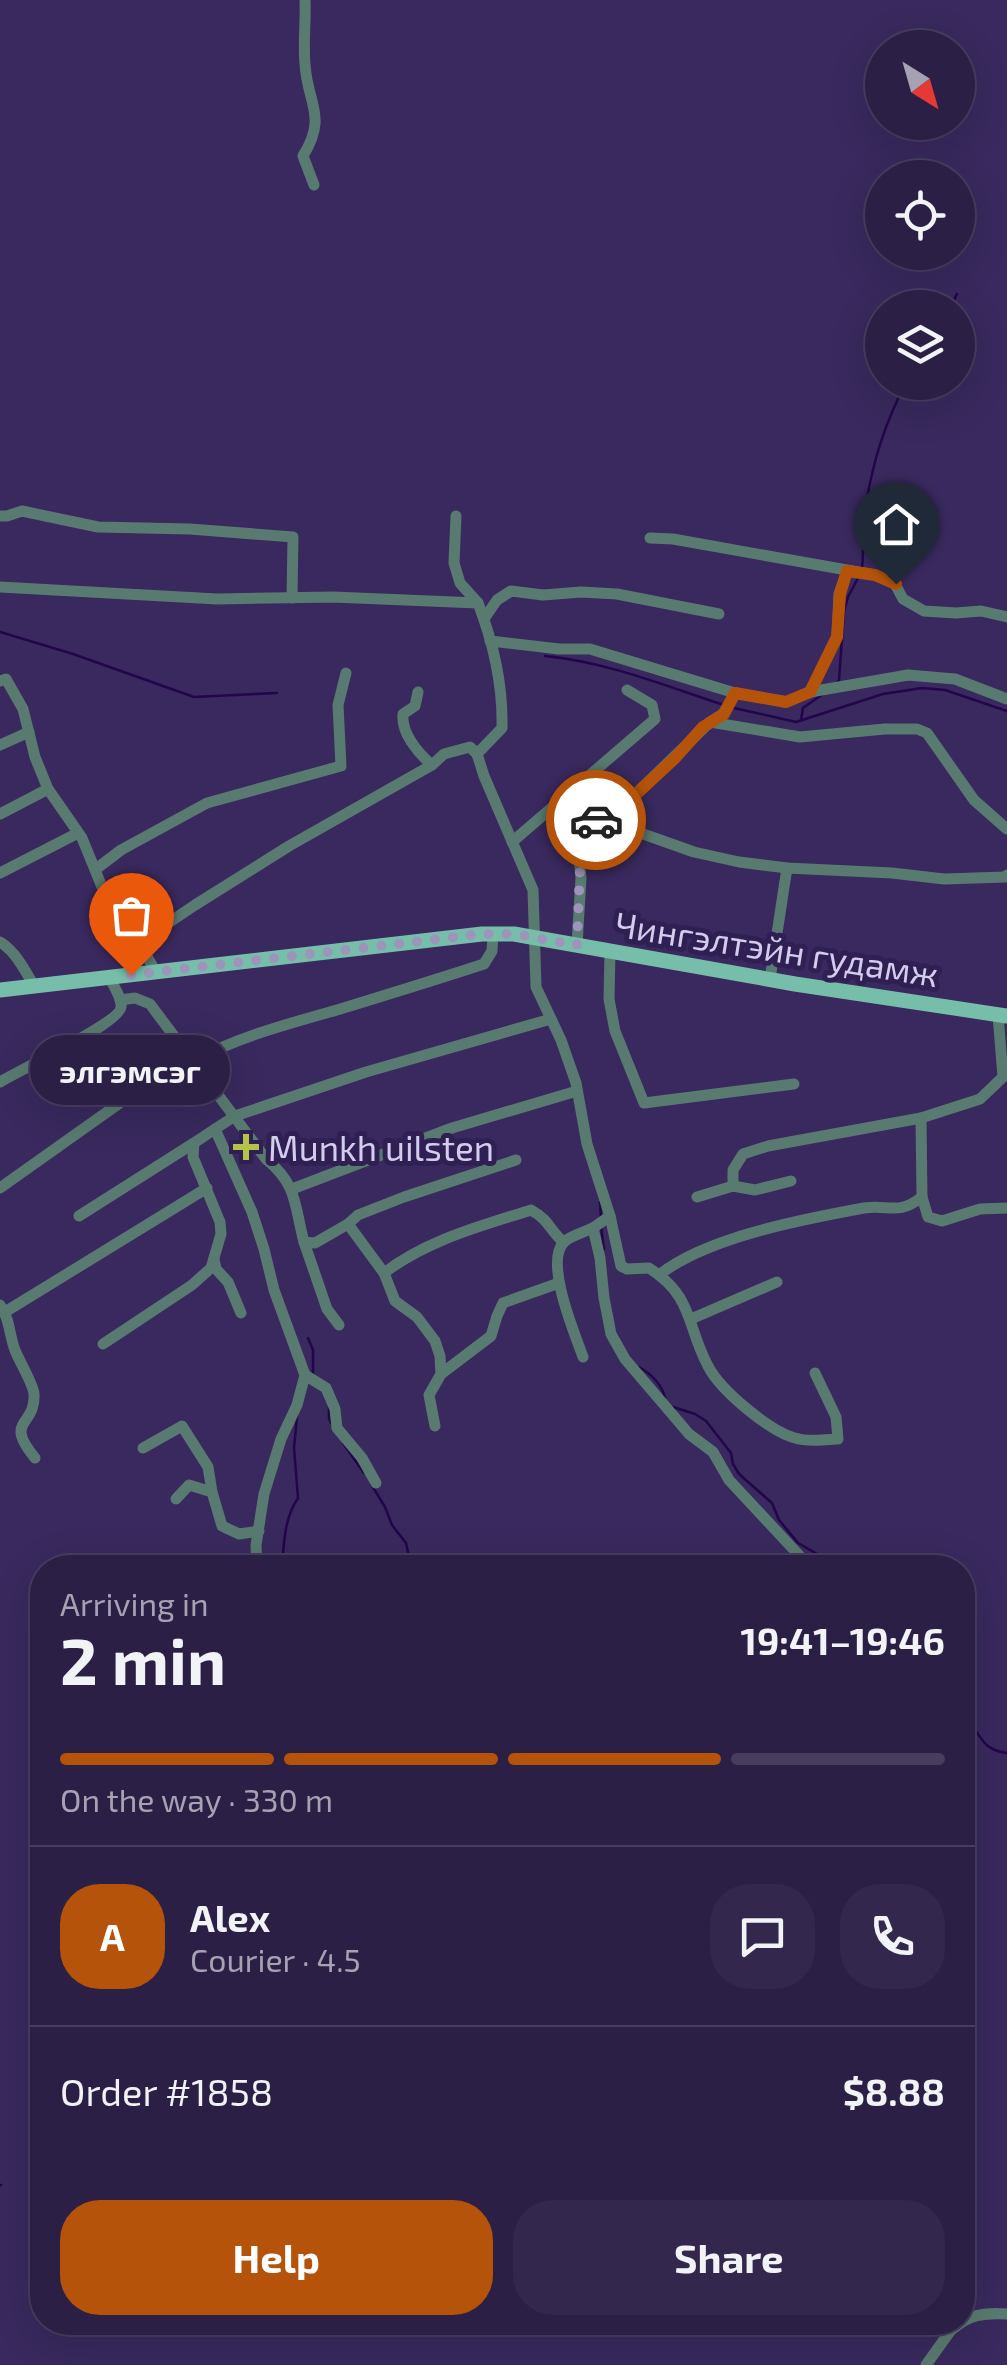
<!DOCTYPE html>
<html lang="en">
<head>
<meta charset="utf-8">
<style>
  body { margin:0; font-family:"Exo 2",sans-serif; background:#33274d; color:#f1f3f6; height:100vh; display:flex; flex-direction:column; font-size:38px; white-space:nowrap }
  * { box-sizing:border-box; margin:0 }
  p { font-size:32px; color:#a6a2b3 }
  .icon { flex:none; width:55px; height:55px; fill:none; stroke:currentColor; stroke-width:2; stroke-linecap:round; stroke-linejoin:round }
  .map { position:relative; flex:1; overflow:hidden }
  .panel { position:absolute; left:30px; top:1555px; width:945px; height:780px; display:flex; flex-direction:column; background:#2b1f46; border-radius:40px; box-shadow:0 10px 40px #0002,0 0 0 2px #473d5f }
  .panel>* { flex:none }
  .needle { width:65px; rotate:143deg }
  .tools { position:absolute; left:865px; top:30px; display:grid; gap:20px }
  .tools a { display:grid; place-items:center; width:110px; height:110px; border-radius:50%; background:#2b1f46; box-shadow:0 10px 40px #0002,0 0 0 2px #473d5f; font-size:50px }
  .pin { position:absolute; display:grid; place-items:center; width:85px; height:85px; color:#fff; margin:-102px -42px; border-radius:50% 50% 50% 0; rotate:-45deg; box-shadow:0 0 10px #0007 }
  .pin .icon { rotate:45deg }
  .courier { position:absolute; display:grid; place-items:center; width:100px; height:100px; margin:-50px; border:8px solid #b45309; border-radius:50%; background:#fff; color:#222; box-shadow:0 2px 12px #0007 }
  .bubble { position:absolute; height:70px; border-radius:35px; background:#2b1f46; box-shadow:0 10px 40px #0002,0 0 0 2px #473d5f; font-size:32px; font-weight:700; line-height:70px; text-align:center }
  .summary em { font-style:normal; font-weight:700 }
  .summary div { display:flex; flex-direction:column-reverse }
  .summary { display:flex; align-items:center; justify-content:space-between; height:170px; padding:0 30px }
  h1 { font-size:65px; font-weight:700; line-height:75px }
  .bar { display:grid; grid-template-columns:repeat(4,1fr); gap:15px 10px; align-content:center; height:120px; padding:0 30px }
  .bar i { height:12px; border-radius:8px; background:#473d5f }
  .bar .selected { background:#b45309 }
  .bar p { grid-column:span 4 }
  .line { display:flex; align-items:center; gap:25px; padding:0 30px; border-top:2px solid #473d5f }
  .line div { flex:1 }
  .round { display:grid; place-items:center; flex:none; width:105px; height:105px; border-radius:40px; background:#33274d }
  .button { display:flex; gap:20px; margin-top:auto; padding:20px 30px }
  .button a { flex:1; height:115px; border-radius:40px; background:#b45309; color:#fff; font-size:40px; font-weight:700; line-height:115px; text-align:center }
  .button a+a { background:#33274d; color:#f1f3f6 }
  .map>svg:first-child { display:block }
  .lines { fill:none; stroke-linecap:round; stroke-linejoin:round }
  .stream { stroke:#23054b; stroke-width:2.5 }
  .minor { stroke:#597a70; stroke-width:11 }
  .major { stroke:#76beaa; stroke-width:15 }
  .done { stroke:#9d94bb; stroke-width:10; stroke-dasharray:0 18 }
  .route { stroke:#b45309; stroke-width:12 }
  .poi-dot { fill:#b5c249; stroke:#301f53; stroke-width:4 }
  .labels { text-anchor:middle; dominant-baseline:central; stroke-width:10; stroke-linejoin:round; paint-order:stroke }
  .street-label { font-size:35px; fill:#d3cded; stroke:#301f53 }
  .poi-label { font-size:35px; fill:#d3cded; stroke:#301f53; text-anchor:start }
</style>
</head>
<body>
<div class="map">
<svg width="1007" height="2365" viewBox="0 0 1007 2365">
  <rect width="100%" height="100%" fill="#39295e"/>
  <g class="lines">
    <g class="stream">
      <polyline points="950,308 957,294"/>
      <path d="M 862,568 C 864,547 863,525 866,504 C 874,457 885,424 906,382"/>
      <polyline points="0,632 73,654 194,697 277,693"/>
      <path d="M 545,656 C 607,662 663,685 721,704"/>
      <polyline points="837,683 839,680 844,611 848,597 859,576"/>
      <polyline points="734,708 796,722 883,694 922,688 945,690 1007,711"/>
      <polyline points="801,720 803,708 823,694"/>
      <polyline points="600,1202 601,1219"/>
      <polyline points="601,1227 604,1249"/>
      <polyline points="308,1338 313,1350 313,1373"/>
      <path d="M 639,1367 C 651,1374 662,1385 665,1398"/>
      <polyline points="329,1407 329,1418 331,1423"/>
      <polyline points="673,1407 695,1414 706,1421 731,1453 733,1464 739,1474 772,1503 779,1520 798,1543 831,1562 836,1568"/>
      <polyline points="343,1443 364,1473"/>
      <polyline points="371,1484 385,1507 392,1525 406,1543 409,1557 419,1568"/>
      <path d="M 282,1568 C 284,1544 284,1518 298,1498 L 294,1448 L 297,1417"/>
      <path d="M 962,1715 C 983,1733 978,1749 1007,1753"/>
      <polyline points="0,2185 1,2185"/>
    </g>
    <g class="minor">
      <path d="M 305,0 C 306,21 303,43 305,64 C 307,103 328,116 303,156 L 314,185"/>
      <polyline points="0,516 7,516 22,511 98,527 190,529 293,537 292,598"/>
      <polyline points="456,516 454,563 460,583 478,603"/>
      <polyline points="650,538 673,539 875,575 895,584 903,599 924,611 956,613 981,611 1007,617"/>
      <path d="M 0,587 L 217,599 L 333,597 L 478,603 C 493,642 503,687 502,728 L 477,754 L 484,776 L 533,890 L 536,987 L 561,1040 L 576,1083 L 587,1144 L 610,1216 L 621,1266 L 627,1269 L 649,1268 C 694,1297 686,1325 708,1366 C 720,1390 772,1434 799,1439 C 811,1442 826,1439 838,1439 L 836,1417 L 815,1373"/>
      <polyline points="484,619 497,600 511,591 543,595 581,592 617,594 719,614"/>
      <polyline points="490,641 559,649 590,649 735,693"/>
      <polyline points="0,681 6,679 23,709 35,757 48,789 82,838 102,887 138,941 156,972"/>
      <path d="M 418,692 L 415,706 L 403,714 C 401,733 418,753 432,765 L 444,754 L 470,747 L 477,754"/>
      <polyline points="810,692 908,675 955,679 1007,699"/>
      <polyline points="710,722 723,714 735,693 786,702 810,692 837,637 839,594 847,571"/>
      <polyline points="0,745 29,732"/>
      <polyline points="0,814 48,789"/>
      <polyline points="593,821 632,830 694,852 739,862 787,868 892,873 944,879 1005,877 1007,875"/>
      <polyline points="512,842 655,719 652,705 627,690"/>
      <polyline points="96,869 121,850 207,803 341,766 338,705 346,673"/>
      <polyline points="0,873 78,833"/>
      <path d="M 0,942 C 15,951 25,970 34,986"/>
      <polyline points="577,945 581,878 579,858 585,831 593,821 620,809 710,722 800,737 885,729 917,729 927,733 974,800 1007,829"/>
      <polyline points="144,951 149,936 195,905 289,846 432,765"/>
      <polyline points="610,951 609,999 615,1031 644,1103 794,1084"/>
      <polyline points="770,979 787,868"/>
      <path d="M 120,1000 L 135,998 L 150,1004 L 266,1159 C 298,1185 294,1205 304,1242 L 315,1243 L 348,1224 L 384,1273 L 395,1301 L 417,1317 L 435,1341 L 440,1356 L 441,1374"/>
      <path d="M 192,1062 C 237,1037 288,1024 337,1010 C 386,995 435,980 484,964 L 492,951 L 493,934"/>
      <path d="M 0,1082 C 19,1070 120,1023 121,1007 C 122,998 113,985 109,977"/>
      <polyline points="921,1118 922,1197 928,1217 942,1221 980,1209 1007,1208"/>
      <polyline points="733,1186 733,1170 743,1154 768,1146 921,1118 980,1099 1003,1077 998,1015"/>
      <polyline points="0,1188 155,1078 161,1072 164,1051 175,1040"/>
      <polyline points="292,1189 452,1128 577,1091"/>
      <polyline points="697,1197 733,1186 755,1190 791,1181"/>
      <polyline points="79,1216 194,1143"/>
      <polyline points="610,1216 593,1228 600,1258 604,1298 611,1334 625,1359 689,1434 713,1452 729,1480 810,1567"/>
      <polyline points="348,1224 358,1215 404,1197 516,1160"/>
      <polyline points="304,1242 327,1309 339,1325"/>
      <polyline points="214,1259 216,1269 228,1282 241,1313"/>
      <path d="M 384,1273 C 427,1240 481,1226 531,1210 C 549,1220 549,1229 563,1242"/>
      <path d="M 659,1275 C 707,1237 804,1219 864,1208 C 888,1204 898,1216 922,1197"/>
      <path d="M 0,1305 C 10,1318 9,1335 15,1350 C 19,1361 33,1383 34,1394 C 36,1427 3,1419 35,1458"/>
      <polyline points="5,1312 207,1188"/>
      <polyline points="691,1319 777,1282"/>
      <polyline points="103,1344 192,1285 211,1268 221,1234 220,1222 193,1157 194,1143 215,1129"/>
      <path d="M 583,1357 C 575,1334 544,1262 564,1242 C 570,1236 584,1232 593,1228"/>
      <polyline points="305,1375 326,1388 335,1409 337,1428 362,1458 376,1483"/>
      <polyline points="435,1426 429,1395 441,1374 491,1336 497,1316 503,1303 559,1283"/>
      <polyline points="143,1448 182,1426 208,1467 212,1492"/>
      <polyline points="176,1499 189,1485 212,1492 222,1526 239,1534 259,1531"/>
      <polyline points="257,1568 256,1545 264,1494 281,1439 297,1405 305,1375 274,1290 264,1249 252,1212 215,1129 235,1116 366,1072 551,1019"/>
      <path d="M 962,2322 C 975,2313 992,2313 1007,2314"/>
      <polyline points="926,2365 951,2330 962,2322"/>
    </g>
    <polyline class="major" points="0,990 482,934 514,934 795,984 1007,1016"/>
  </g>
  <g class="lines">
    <polyline class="done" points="131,975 482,934 514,934 577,945 581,843 585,832 596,820"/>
    <polyline class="route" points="596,820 620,809 675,758 703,727 724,714 735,693 786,702 810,692 837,637 840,594 847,571 875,575 896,584"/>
  </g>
  <path class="poi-dot" d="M241 1132h10v10h10v10h-10v10h-10v-10h-10v-10h10z"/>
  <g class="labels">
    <g class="street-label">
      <text transform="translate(777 948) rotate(9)">Чингэлтэйн гудамж</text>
    </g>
    <g class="poi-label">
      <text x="268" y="1147">Munkh uilsten</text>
    </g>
  </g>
</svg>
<div class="tools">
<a><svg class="needle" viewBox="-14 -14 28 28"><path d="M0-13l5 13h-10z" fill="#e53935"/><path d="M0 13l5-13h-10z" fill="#a6a2b3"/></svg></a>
<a><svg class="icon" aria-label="locate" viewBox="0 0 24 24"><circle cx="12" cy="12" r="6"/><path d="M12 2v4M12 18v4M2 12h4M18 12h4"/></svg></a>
<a><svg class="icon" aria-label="layers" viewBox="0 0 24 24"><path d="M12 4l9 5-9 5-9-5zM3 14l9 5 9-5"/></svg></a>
</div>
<div class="pin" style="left:131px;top:975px;background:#ea580c"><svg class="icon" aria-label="bag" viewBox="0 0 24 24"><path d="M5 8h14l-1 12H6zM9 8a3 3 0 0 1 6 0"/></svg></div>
<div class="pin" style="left:896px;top:584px;background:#1f2937"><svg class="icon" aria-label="home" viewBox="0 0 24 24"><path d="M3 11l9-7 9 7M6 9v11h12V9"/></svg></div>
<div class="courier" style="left:596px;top:820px"><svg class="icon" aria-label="car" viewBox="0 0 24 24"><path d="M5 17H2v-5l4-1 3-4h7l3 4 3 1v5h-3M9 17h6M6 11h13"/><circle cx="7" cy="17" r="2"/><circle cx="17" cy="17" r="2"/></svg></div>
<div class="bubble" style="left:30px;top:1035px;width:200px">элгэмсэг</div>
<section class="panel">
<div class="summary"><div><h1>2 min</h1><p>Arriving in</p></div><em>19:41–19:46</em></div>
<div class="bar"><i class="selected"></i><i class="selected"></i><i class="selected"></i><i></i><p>On the way · 330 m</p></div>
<div class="line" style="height:180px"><b class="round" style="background:#b45309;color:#fff">A</b><div><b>Alex</b><p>Courier · 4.5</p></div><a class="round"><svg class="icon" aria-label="chat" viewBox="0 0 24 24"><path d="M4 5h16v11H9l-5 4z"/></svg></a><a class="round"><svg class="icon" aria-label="phone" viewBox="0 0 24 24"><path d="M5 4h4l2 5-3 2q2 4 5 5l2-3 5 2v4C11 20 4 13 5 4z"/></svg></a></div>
<div class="line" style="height:130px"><div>Order #1858</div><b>$8.88</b></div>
<div class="button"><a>Help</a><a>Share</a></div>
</section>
</div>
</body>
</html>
